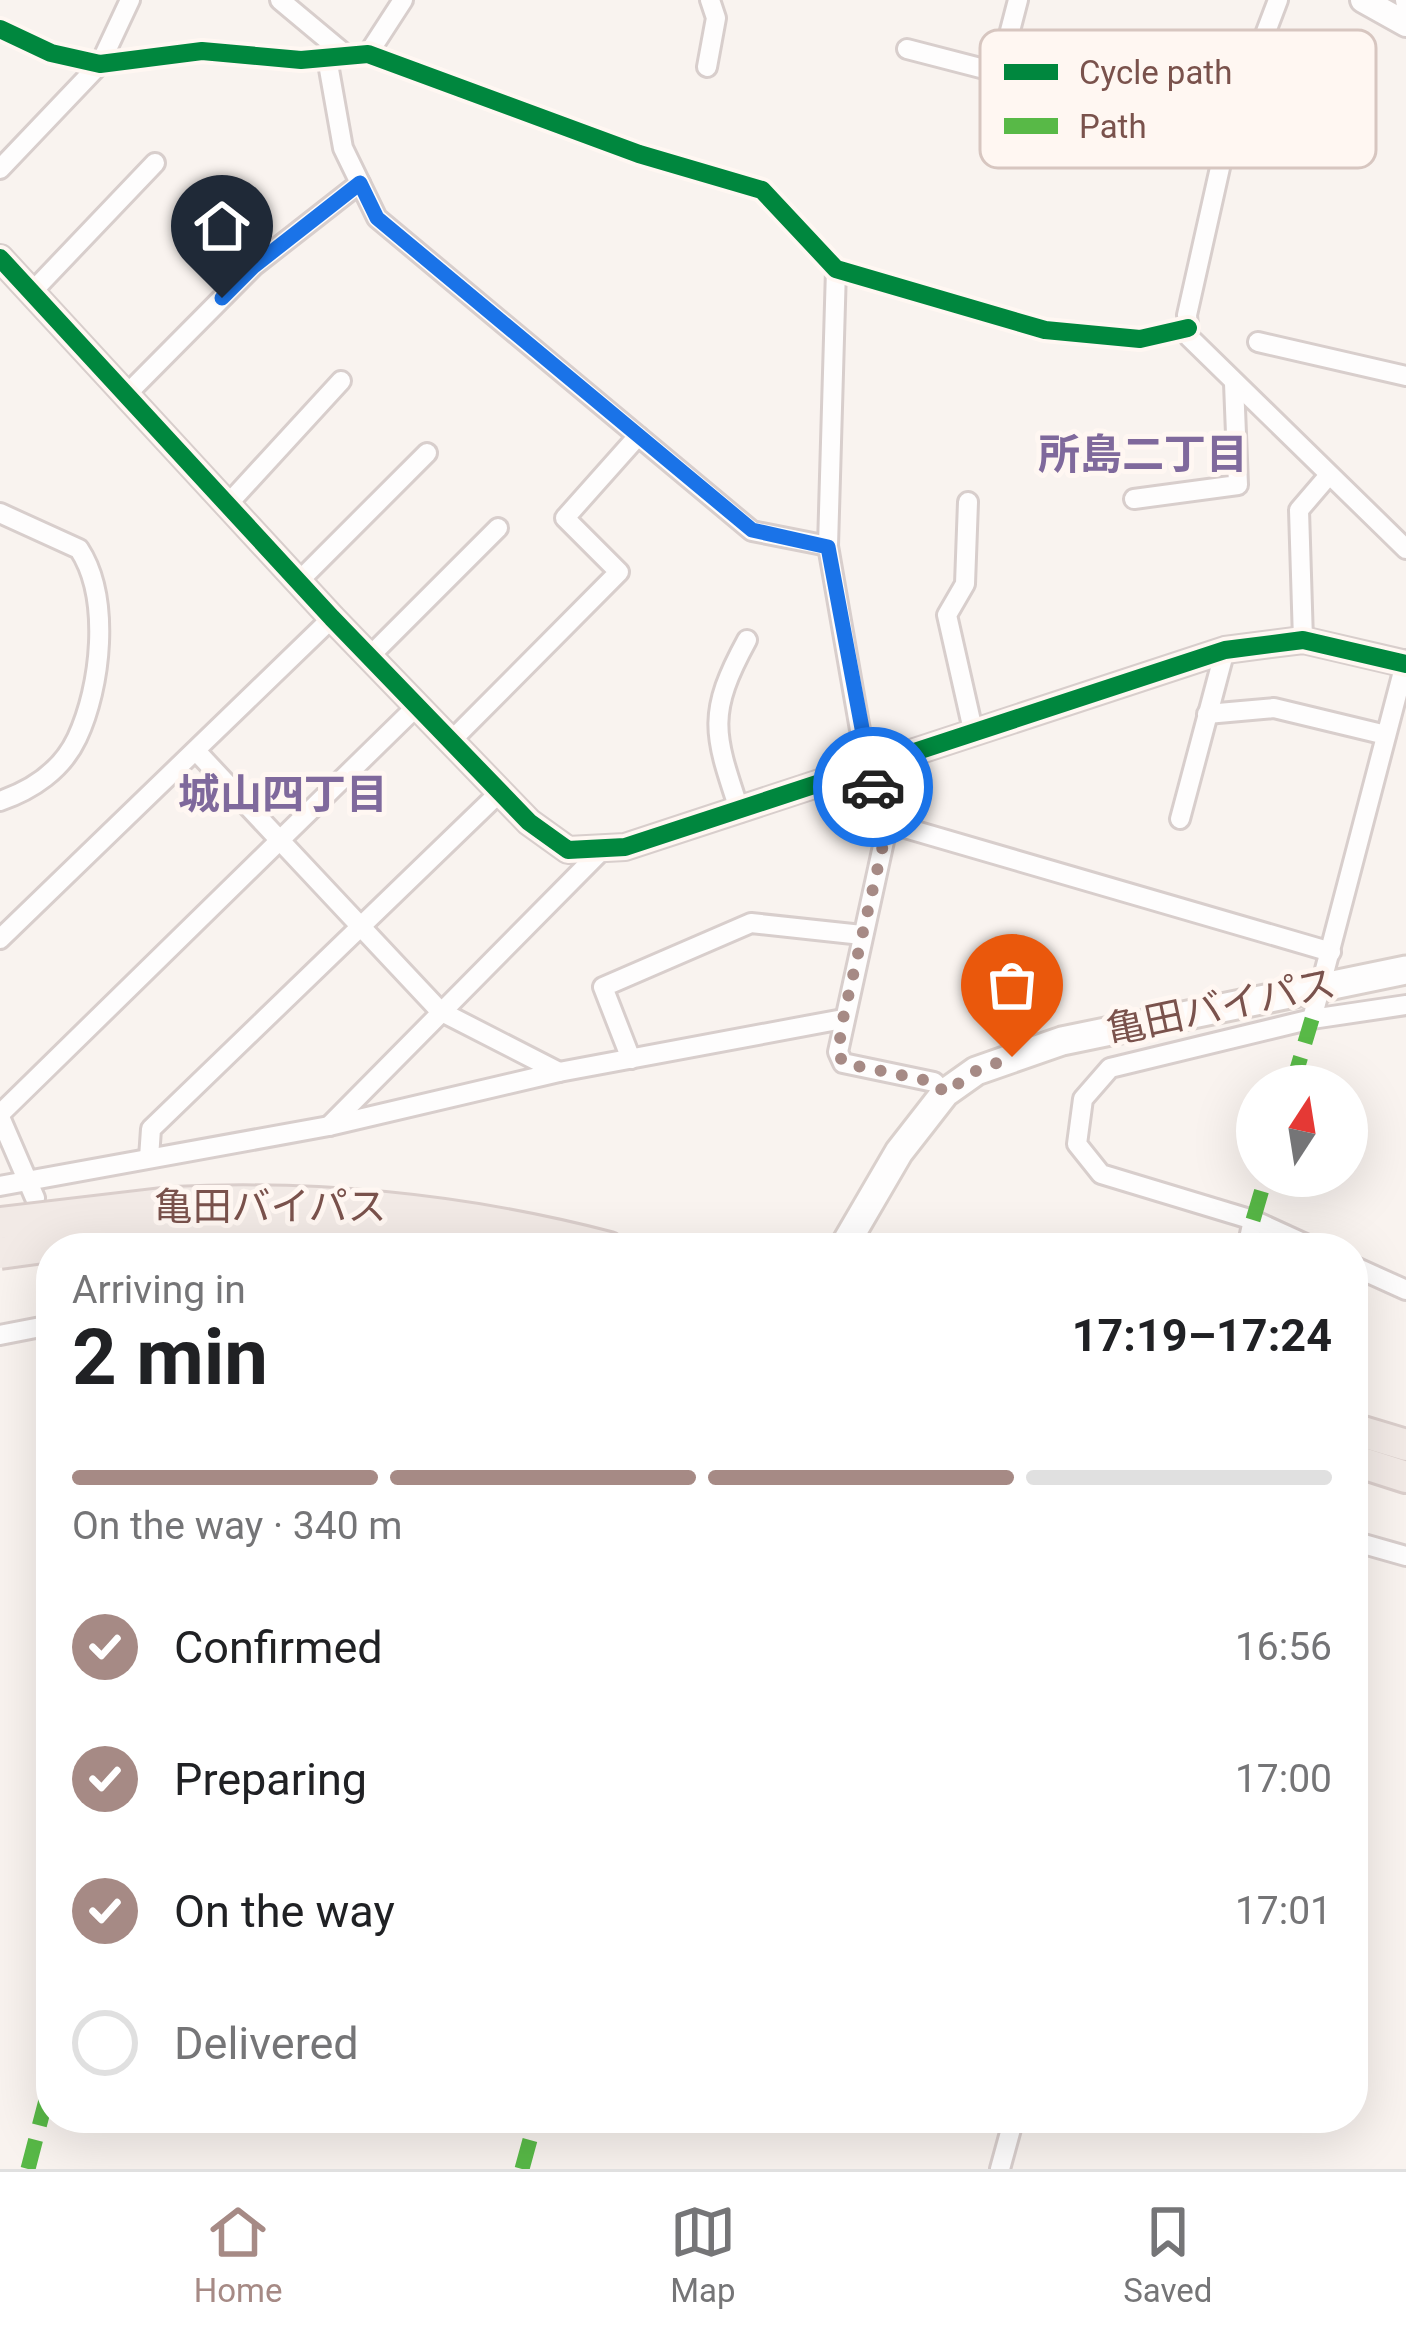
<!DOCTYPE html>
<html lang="en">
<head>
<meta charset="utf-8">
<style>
  body { margin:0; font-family:Roboto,"Noto Sans JP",sans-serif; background:#f2f2f2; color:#202124; height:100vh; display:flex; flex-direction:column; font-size:45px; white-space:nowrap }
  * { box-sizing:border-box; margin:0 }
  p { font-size:39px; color:#757577 }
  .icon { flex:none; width:66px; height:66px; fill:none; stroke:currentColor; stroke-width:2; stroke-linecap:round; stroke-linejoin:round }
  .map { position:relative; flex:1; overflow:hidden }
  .drawer { position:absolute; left:36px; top:1233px; width:1332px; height:900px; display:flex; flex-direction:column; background:#fff; border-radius:48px; box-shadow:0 12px 48px #0002 }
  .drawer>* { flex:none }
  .needle { width:78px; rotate:12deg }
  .fabs { position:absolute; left:1236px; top:1065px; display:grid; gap:24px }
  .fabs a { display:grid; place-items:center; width:132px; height:132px; border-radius:50%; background:#fff; box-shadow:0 12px 48px #0002; font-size:60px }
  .pin { position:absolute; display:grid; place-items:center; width:102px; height:102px; color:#fff; margin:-123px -51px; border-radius:50% 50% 50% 0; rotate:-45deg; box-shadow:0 0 12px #0007 }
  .pin .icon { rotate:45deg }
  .courier { position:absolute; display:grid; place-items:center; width:120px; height:120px; margin:-60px; border:9px solid #1a73e8; border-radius:50%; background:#fff; color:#222; box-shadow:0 3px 15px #0007 }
  .headline em { font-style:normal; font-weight:700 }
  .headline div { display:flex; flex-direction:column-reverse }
  .headline { display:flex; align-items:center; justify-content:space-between; height:204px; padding:0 36px }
  h1 { font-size:78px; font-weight:700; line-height:90px }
  .bar { display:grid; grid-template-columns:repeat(4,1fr); gap:18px 12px; align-content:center; height:144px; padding:0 36px }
  .bar i { height:15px; border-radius:9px; background:#e0e0e0 }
  .bar .active { background:#a68a85 }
  .bar p { grid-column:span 4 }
  ol { padding:0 36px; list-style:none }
  li { display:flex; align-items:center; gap:36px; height:132px }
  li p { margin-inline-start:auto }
  li .icon { padding:12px; border-radius:50%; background:#a68a85; color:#fff; stroke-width:4 }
  li:last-child { color:#757577 }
  li i { width:66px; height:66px; border:6px solid #e0e0e0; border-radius:50% }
  .menu { display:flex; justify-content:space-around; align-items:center; height:168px; border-top:3px solid #e0e0e0; background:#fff; font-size:33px; color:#757577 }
  .menu a { display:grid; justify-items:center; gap:6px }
  .menu .active { color:#a68a85 }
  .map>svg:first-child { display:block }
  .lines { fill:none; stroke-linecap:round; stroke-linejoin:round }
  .minor-casing { stroke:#d8cecc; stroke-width:24 }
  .tertiary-casing { stroke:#d8cecc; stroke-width:30 }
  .secondary-casing { stroke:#dad0cc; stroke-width:33 }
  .trunk-casing { stroke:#dacecb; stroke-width:36 }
  .minor { stroke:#fefdfd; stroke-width:18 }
  .tertiary { stroke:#fefdfd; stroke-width:24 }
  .secondary { stroke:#fefdfd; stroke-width:27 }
  .trunk { stroke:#f2eae6; stroke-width:30 }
  .trunk-bridge-casing { stroke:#dacecb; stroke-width:36; stroke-linecap:butt }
  .trunk-bridge { stroke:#f2eae6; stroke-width:30 }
  .quiet { stroke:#58b947; stroke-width:15; stroke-dasharray:30 15; stroke-linecap:butt }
  .cycleway-casing { stroke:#fff7f2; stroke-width:26 }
  .cycleway { stroke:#00873e; stroke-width:18 }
  .done { stroke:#a68a85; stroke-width:12; stroke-dasharray:0 21.6 }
  .route { stroke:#1a73e8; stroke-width:15 }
  .labels { text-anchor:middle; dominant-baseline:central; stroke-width:10; stroke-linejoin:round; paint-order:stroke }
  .street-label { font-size:39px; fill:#7a524c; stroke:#fff7f2 }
  .neighbourhood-label { font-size:42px; font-weight:bold; fill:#7f699c; stroke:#fff7f2 }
  .key { fill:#fff7f2; stroke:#d7c6c0; stroke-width:3 }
  .key-label { font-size:33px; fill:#7a524c }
</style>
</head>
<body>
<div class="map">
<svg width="1406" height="2169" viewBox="0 0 1406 2169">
  <rect width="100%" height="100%" fill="#f9f3ef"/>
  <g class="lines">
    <defs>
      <g id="minor">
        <polyline points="280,0 347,56"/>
        <polyline points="1278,0 1228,132 1187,315 1189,337 1406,549"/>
        <polyline points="1405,0 1406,5"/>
        <polyline points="0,29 51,53 100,64 202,51 301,60 368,54 639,154 762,190 836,269 1045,330 1140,339 1188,328"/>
        <polyline points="907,49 1228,132"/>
        <polyline points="368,54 403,0"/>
        <polyline points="327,58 343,148 377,218 752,531 828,546"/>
        <polyline points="707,67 716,18 710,0"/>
        <polyline points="999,73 1018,0"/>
        <polyline points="0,169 100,64 130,0"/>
        <polyline points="836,269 828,546 867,770 888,823 838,1052 843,1063 934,1082 945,1093"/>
        <polyline points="32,292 155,163"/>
        <polyline points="1258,342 1406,376"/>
        <polyline points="127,394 254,266 360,183"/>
        <polyline points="1134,499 1238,485 1234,383"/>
        <polyline points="968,502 965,584 947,615 973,730"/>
        <polyline points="228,504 341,381"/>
        <path d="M 0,513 L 79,549 C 111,598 101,687 77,738 C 62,770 32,790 0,801"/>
        <polyline points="299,581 427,453"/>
        <polyline points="1303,640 1299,510 1329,475"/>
        <polyline points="369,657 498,528"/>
        <polyline points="1207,714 1274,708 1386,735"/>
        <polyline points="451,741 619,572 565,518 638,436"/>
        <polyline points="197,752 440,1011 559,1072"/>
        <path d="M 740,812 C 714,734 706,715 747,640"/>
        <polyline points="1180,819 1225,650"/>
        <polyline points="888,823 1331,952"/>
        <polyline points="0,939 332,618"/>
        <polyline points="1312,1019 1406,660"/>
        <polyline points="631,1059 603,987 751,923 862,935"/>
        <polyline points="0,1114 417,706"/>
        <polyline points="0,1117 35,1198"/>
        <polyline points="329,1126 603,849"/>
        <polyline points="149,1158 151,1129 500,792"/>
        <polyline points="0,1186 329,1126 559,1072 843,1019"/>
        <polyline points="1247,1248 1253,1220"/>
        <polyline points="1314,1248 1253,1220 1101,1174 1077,1144 1083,1099 1110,1068 1312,1019 1406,1005"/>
        <polyline points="1353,1266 1406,1290"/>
        <polyline points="50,1273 51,1277"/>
        <polyline points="0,1335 51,1325"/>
        <polyline points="1353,1541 1406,1556"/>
        <polyline points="1000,2169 1014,2118"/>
      </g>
      <g id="tertiary">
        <polyline points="1363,0 1406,24"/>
        <polyline points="0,258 332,618 529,822 568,850 625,847 1225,650 1303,640 1406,664"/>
      </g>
      <polyline id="secondary" points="843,1248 899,1152 945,1093 976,1071 1062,1041 1406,970"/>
      <g id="trunk">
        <path d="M 172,1203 C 322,1196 464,1210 609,1248"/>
        <polyline points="175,1229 332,1229 488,1248"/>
        <polyline points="1353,1429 1406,1445"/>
        <polyline points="1353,1460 1406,1477"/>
      </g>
    </defs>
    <use href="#minor" class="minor-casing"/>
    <use href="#tertiary" class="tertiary-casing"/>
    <use href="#secondary" class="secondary-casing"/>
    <use href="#trunk" class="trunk-casing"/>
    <use href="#minor" class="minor"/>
    <use href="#tertiary" class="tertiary"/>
    <use href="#secondary" class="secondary"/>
    <use href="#trunk" class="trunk"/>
    <defs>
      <g id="trunk-bridge">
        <polyline points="0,1223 172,1203"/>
        <polyline points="0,1253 175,1229"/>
      </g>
    </defs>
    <use href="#trunk-bridge" class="trunk-bridge-casing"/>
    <use href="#trunk-bridge" class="trunk-bridge"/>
    <g class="quiet">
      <polyline points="1292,1086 1312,1019"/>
      <polyline points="1253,1220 1266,1176"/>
      <polyline points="28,2169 51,2081"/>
      <polyline points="522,2169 536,2118"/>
    </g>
    <defs>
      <g id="cycleway">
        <polyline points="0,29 51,53 100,64 202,51 301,60 368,54 639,154 762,190 836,269 1045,330 1140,339 1188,328"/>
        <polyline points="0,258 332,618 529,822 568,850 625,847 1225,650 1303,640 1406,664"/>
      </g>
    </defs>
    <use href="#cycleway" class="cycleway-casing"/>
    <use href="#cycleway" class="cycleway"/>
  </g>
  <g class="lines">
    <polyline class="done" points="873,787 888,823 843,1019 838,1052 843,1063 934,1082 945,1093 976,1071 1012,1057"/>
    <polyline class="route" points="222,298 254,266 360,183 377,218 752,530 828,547 873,787"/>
  </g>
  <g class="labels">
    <g class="street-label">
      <text transform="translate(1221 1007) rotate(-12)">亀田バイパス</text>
      <text x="270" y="1207">亀田バイパス</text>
    </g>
    <g class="neighbourhood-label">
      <text x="1143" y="454">所島二丁目</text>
      <text x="283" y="794">城山四丁目</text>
    </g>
  </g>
  <rect x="980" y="30" width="396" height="138" rx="18" class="key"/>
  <rect x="1004" y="64" width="54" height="16" fill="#00873e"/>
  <rect x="1004" y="118" width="54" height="16" fill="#58b947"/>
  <g class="key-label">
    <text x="1079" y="84">Cycle path</text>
    <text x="1079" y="138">Path</text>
  </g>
</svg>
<div class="fabs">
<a><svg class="needle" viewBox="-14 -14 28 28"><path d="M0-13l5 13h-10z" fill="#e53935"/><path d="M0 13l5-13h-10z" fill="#757577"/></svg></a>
</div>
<div class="pin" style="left:1012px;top:1057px;background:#ea580c"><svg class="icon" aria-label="bag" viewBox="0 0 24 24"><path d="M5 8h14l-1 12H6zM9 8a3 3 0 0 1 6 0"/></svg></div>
<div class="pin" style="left:222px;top:298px;background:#1f2937"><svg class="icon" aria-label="home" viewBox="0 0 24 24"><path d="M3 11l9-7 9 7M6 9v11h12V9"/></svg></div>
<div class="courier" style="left:873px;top:787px"><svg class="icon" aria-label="car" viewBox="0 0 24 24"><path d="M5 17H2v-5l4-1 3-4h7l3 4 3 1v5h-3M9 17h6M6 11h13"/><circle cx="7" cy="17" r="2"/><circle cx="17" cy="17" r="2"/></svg></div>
<section class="drawer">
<div class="headline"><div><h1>2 min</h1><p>Arriving in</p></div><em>17:19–17:24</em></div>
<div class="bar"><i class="active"></i><i class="active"></i><i class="active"></i><i></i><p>On the way · 340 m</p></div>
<ol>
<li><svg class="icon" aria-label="check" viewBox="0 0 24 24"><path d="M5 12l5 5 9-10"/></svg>Confirmed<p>16:56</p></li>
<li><svg class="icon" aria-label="check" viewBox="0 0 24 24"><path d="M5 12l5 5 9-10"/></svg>Preparing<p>17:00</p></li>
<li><svg class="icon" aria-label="check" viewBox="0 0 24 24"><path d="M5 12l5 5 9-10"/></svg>On the way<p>17:01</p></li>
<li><i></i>Delivered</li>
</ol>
</section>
</div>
<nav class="menu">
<a class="active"><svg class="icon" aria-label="home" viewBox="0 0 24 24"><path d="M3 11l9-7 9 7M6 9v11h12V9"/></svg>Home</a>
<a><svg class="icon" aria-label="map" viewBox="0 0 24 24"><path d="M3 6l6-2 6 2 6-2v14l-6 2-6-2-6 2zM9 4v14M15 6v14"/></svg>Map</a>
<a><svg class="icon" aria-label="saved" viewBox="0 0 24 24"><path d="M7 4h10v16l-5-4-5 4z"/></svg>Saved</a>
</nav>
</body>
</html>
